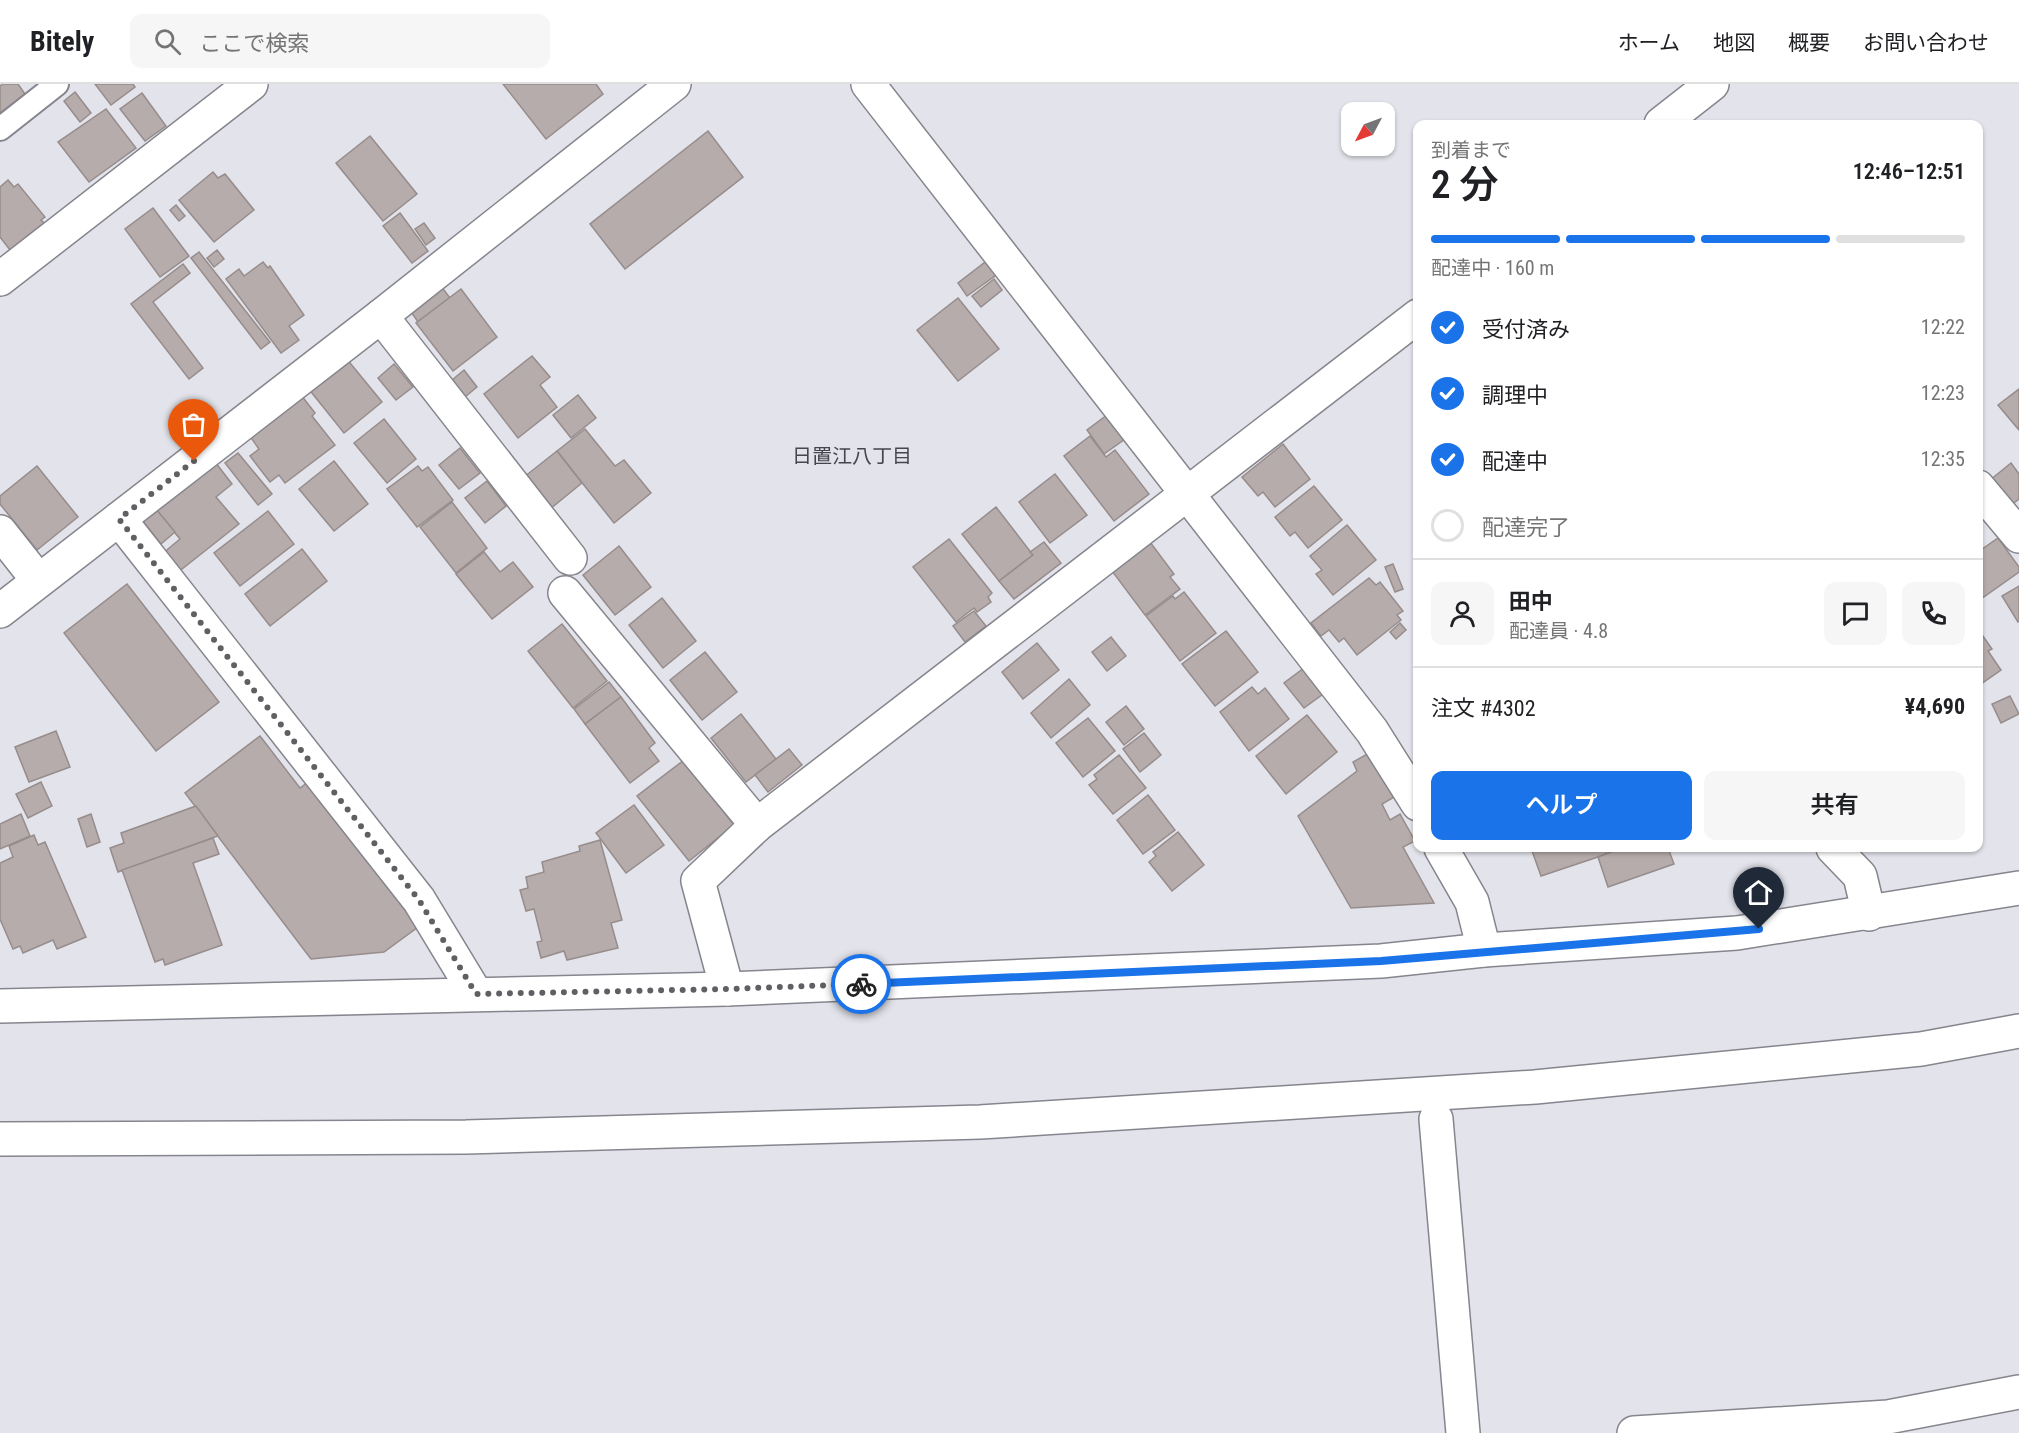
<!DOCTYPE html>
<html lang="ja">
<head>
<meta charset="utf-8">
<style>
  body { margin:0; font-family:"Roboto Condensed","Noto Sans JP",sans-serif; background:#f6f6f6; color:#202124; height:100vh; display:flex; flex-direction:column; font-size:22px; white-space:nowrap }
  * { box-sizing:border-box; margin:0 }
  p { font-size:20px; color:#757577 }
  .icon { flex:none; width:33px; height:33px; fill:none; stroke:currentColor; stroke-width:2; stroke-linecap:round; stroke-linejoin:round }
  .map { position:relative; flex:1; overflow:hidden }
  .side { position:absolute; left:1413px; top:36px; width:570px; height:732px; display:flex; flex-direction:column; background:#fff; border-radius:12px; box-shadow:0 2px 4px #0004 }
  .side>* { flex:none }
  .needle { width:39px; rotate:229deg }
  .buttons { position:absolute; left:1341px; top:18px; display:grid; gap:12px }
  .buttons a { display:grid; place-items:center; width:54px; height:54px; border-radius:12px; background:#fff; box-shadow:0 2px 4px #0004; font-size:30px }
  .pin { position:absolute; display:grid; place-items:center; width:51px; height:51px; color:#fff; margin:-62px -26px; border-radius:50% 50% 50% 0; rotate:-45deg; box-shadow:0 0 6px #0007 }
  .pin .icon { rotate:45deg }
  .courier { position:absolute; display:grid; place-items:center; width:60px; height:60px; margin:-30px; border:4px solid #1a73e8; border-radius:50%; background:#fff; color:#222; box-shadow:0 2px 8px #0007 }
  .summary em { font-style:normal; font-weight:600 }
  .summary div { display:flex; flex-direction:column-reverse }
  .summary { display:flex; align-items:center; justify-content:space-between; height:102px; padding:0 18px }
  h1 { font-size:39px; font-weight:600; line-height:45px }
  .bar { display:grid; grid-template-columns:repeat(4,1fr); gap:9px 6px; align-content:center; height:72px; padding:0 18px }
  .bar i { height:8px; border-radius:4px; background:#e0e0e0 }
  .bar .selected { background:#1a73e8 }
  .bar p { grid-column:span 4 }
  .line { display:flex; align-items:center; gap:15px; padding:0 18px; border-top:2px solid #e0e0e0 }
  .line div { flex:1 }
  .round { display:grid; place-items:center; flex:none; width:63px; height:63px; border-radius:12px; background:#f6f6f6 }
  ol { padding:0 18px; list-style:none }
  li { display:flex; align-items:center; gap:18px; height:66px }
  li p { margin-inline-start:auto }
  li .icon { padding:6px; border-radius:50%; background:#1a73e8; color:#fff; stroke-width:4 }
  li:last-child { color:#757577 }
  li i { width:33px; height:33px; border:3px solid #e0e0e0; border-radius:50% }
  .primary-button { display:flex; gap:12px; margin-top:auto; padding:12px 18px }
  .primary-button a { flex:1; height:69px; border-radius:12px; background:#1a73e8; color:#fff; font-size:24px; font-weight:600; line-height:69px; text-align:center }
  .primary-button a+a { background:#f6f6f6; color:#202124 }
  header { display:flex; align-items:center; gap:36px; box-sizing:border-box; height:84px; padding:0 30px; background:#fff; border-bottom:2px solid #e0e0e0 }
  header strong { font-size:28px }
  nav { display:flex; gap:33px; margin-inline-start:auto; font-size:21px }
  .search { width:420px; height:54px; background:#f6f6f6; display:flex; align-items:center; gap:15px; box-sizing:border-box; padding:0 21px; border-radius:12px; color:#757577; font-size:22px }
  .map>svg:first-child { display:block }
  .building { fill:#b6acab; stroke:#968c8b; stroke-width:1.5 }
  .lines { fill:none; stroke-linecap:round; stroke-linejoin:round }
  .lane-casing { stroke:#86858d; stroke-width:26 }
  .street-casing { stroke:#86858d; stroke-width:36 }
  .secondary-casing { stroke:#86858d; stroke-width:36 }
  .lane { stroke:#fff; stroke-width:22 }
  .street { stroke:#fff; stroke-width:33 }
  .secondary { stroke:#fff; stroke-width:33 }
  .done { stroke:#606064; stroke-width:6; stroke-dasharray:0 10.8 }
  .route { stroke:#1a73e8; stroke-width:8 }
  .labels { text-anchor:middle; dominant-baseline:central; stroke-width:5; stroke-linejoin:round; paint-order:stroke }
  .neighbourhood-label { font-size:20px; fill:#47464d; stroke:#e3e3eb }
</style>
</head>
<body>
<header>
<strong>Bitely</strong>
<div class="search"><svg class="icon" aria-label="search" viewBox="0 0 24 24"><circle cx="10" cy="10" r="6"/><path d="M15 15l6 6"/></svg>ここで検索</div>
<nav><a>ホーム</a><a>地図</a><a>概要</a><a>お問い合わせ</a></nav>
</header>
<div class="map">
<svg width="2019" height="1349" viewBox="0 0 2019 1349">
  <rect width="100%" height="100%" fill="#e3e3eb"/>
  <g class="building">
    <polygon points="3,0 18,0 25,10 0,29 0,2"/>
    <polygon points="95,0 133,0 135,3 111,21"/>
    <polygon points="503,0 596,0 603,10 546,55"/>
    <polygon points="75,8 91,29 80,38 64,17"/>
    <polygon points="142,9 166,42 145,57 120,25"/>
    <polygon points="106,25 136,64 89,98 58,58"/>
    <polygon points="708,47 743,93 625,185 590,140"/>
    <polygon points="370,52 417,110 383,137 336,79"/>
    <polygon points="213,88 218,94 225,90 254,126 214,158 179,116"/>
    <polygon points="8,96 14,103 18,100 45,133 41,136 44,139 10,166 0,153 0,103"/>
    <polygon points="176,121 185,132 179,137 170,126"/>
    <polygon points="153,124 189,172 160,193 125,145"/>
    <polygon points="400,129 428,167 412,179 383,142"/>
    <polygon points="424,139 435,154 426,161 415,145"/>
    <polygon points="217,166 224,175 214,183 207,174"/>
    <polygon points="199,168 270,258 261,265 191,174"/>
    <polygon points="989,175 999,189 967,212 958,199"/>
    <polygon points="263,178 268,184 270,182 304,231 289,242 299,256 281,269 226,195 239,185 244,192"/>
    <polygon points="183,180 190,189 153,218 203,284 189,295 131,220"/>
    <polygon points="994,195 1002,206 981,223 972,212"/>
    <polygon points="438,198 450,214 418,238 407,222"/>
    <polygon points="461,205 497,253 453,287 416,239"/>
    <polygon points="958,214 999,265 958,297 917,246"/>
    <polygon points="532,272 550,293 540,301 557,323 518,354 484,310"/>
    <polygon points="346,274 382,318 344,349 308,304"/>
    <polygon points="394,280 413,303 396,316 378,294"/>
    <polygon points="464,286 477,303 465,313 452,296"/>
    <polygon points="2019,305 2019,346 1998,321"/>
    <polygon points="301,311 315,329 312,332 335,361 285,399 279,391 270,398 250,372 259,365 249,351"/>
    <polygon points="578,311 596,334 571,354 553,331"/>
    <polygon points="1107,331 1125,355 1104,370 1087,346"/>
    <polygon points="384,335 416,375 387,399 354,359"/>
    <polygon points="585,345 615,382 624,376 651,409 614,439 557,367"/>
    <polygon points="1090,352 1106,373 1115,366 1149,410 1114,437 1064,372"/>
    <polygon points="1283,360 1310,395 1275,423 1263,408 1258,412 1242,393"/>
    <polygon points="460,364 480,389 459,405 439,381"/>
    <polygon points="557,367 582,399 550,425 524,393"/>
    <polygon points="238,369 272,410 258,421 225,379"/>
    <polygon points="212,374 232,400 216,413 239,440 177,489 162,470 180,455 153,422"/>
    <polygon points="334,377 368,420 334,447 299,405"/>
    <polygon points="2011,379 2019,390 2019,415 2010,422 1990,396"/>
    <polygon points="37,382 78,433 37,466 0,420 0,412"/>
    <polygon points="418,382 422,387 428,383 453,416 417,443 387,405"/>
    <polygon points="1055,390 1087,431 1050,459 1019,418"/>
    <polygon points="487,397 506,422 485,439 465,414"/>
    <polygon points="1314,402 1342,436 1308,464 1295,448 1290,452 1275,433"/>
    <polygon points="452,418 487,464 456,489 420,443"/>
    <polygon points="996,423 1033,471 999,497 962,450"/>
    <polygon points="156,425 175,448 161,460 142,436"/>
    <polygon points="268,427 294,460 240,502 214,469"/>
    <polygon points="1347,441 1376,476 1333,511 1316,490 1322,486 1310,472"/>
    <polygon points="1998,454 2019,483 2019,488 1978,517 1978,468"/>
    <polygon points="949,455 992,509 988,513 991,518 977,528 974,524 956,538 913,483"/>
    <polygon points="1044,458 1061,479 1014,515 999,497 1033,471 1030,468"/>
    <polygon points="1150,458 1174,490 1170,493 1180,505 1145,531 1112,487"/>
    <polygon points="619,462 651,503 615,531 583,491"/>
    <polygon points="302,465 327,497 270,542 245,510"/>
    <polygon points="484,468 500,488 513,478 533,503 492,535 456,490"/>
    <polygon points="1393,480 1403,505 1395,508 1385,483"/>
    <polygon points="1369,494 1376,501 1380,498 1403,527 1397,531 1401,536 1357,571 1344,554 1339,558 1329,546 1321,552 1311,539"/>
    <polygon points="127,500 219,618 156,667 64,549"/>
    <polygon points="2019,502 2019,537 2018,538 2002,512"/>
    <polygon points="1184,508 1216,549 1180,577 1146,532 1173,512 1175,515"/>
    <polygon points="662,514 696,557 663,584 629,541"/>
    <polygon points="974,527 986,542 965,558 953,542"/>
    <polygon points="1400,539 1406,546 1396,555 1390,548"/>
    <polygon points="562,540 607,597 573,624 528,567"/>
    <polygon points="1978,545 1992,565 1988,567 2001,586 1978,602"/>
    <polygon points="1226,547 1258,588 1215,622 1182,580"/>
    <polygon points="1111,553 1126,572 1107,587 1092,568"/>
    <polygon points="1037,559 1059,586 1023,615 1002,588"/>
    <polygon points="705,568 737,608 702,636 670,596"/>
    <polygon points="1304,584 1323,610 1304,624 1284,599"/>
    <polygon points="1069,595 1090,621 1051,654 1031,629"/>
    <polygon points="609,598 621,613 585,640 574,625"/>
    <polygon points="1252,603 1258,610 1265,604 1289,635 1249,667 1220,628"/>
    <polygon points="2010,612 2019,630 2001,639 1992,620"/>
    <polygon points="621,613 655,659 649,664 659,677 630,699 585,640"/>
    <polygon points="1126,622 1144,645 1124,661 1106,638"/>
    <polygon points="741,630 776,675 746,698 711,654"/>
    <polygon points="1307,631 1337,668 1286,710 1256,672"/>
    <polygon points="1088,634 1115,667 1083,693 1056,659"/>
    <polygon points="56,647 70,683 29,698 15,663"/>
    <polygon points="1144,649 1161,671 1140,688 1123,665"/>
    <polygon points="260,652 300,704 308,698 418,843 384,868 311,875 185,709"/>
    <polygon points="1378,664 1401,709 1382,720 1390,736 1400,730 1415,757 1403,763 1434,819 1351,824 1298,732 1357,687 1353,678"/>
    <polygon points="789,665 802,681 768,708 755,691"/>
    <polygon points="1119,671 1146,704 1113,730 1089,701 1097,695 1094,691"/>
    <polygon points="684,676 734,741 689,777 637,712"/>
    <polygon points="41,698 52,722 28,734 16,710"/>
    <polygon points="1148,711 1175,746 1143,770 1117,736"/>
    <polygon points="634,721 664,761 626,789 596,749"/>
    <polygon points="196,722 218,752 118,788 110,764 124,759 121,749"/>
    <polygon points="21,730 30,752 0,765 0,740"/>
    <polygon points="91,730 100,758 87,763 78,735"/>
    <polygon points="1178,748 1204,781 1172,807 1149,778 1156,772 1153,768"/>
    <polygon points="34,751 38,761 45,758 86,853 57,865 53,856 23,869 20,862 13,865 0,835 0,779 13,773 9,762"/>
    <polygon points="213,754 219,770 193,779 222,861 165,881 163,875 155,878 122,786"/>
    <polygon points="600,756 622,836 611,839 618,864 567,876 564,867 541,874 537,858 542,857 534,825 526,827 520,806 528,804 526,793 544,788 542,778 580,767 579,762"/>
    <polygon points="1531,764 1605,764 1607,770 1541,792"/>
    <polygon points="1609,764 1668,764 1674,780 1608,803 1598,773 1611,768"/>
  </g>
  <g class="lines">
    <defs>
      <polyline id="lane" points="0,45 57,0"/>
      <g id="street">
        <polyline points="868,0 1372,647 1418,720"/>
        <polyline points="1661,40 1712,0"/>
        <polyline points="0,195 251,0"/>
        <polyline points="381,232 570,474"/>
        <polyline points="1978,403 2019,452"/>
        <polyline points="119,435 419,816 476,910"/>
        <polyline points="0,448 38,496"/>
        <polyline points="565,509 757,741"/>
        <polyline points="0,527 381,232 674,0"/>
        <polyline points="1441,764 1472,818 1484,866"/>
        <polyline points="1833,764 1860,792 1869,830"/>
        <polyline points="727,905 698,797 757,741 1418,232"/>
        <polyline points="0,922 727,905 1381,877 1484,866 1737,849 2019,804"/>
        <polyline points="1436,1035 1463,1349"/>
        <polyline points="1634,1349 1888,1333 2019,1308"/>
      </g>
      <polyline id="secondary" points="0,1055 466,1053 980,1038 1535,1003 1921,965 2019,947"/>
    </defs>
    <use href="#lane" class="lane-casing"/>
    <use href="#street" class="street-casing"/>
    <use href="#secondary" class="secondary-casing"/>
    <use href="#lane" class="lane"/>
    <use href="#street" class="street"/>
    <use href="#secondary" class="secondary"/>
  </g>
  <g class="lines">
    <polyline class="done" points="194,377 119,435 419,816 476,910 727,905 861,900"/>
    <polyline class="route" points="861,900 1381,877 1759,845"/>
  </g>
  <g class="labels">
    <g class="neighbourhood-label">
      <text x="852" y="372">日置江八丁目</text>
    </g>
  </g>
</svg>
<div class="buttons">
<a><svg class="needle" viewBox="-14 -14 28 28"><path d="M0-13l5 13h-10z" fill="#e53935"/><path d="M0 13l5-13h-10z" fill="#757577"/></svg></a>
</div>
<div class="pin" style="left:194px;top:377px;background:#ea580c"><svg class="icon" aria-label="bag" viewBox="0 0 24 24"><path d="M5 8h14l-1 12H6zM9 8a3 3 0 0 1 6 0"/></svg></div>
<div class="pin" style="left:1759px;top:845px;background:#1f2937"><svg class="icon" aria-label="home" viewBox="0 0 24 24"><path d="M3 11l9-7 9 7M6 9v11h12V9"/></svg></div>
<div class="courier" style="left:861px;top:900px"><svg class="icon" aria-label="bike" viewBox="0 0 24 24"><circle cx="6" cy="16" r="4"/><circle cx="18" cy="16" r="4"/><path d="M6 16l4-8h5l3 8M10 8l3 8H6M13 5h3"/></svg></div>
<section class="side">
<div class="summary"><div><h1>2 分</h1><p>到着まで</p></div><em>12:46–12:51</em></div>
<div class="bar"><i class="selected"></i><i class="selected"></i><i class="selected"></i><i></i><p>配達中 · 160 m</p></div>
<ol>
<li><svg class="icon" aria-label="check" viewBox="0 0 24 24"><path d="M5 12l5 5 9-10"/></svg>受付済み<p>12:22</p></li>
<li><svg class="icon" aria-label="check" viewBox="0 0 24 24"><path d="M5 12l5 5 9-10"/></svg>調理中<p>12:23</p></li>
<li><svg class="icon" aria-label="check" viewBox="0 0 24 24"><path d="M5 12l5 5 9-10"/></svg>配達中<p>12:35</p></li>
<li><i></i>配達完了</li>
</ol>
<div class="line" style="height:108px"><a class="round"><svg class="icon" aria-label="person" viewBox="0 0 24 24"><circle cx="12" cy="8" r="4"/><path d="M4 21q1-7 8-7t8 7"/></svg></a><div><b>田中</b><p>配達員 · 4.8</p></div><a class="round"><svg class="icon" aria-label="chat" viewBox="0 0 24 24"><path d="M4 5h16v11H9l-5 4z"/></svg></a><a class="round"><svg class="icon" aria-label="phone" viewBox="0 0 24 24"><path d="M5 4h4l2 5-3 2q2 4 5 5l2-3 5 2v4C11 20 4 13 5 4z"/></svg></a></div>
<div class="line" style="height:78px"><div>注文 #4302</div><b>¥4,690</b></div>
<div class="primary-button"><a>ヘルプ</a><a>共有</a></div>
</section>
</div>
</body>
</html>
